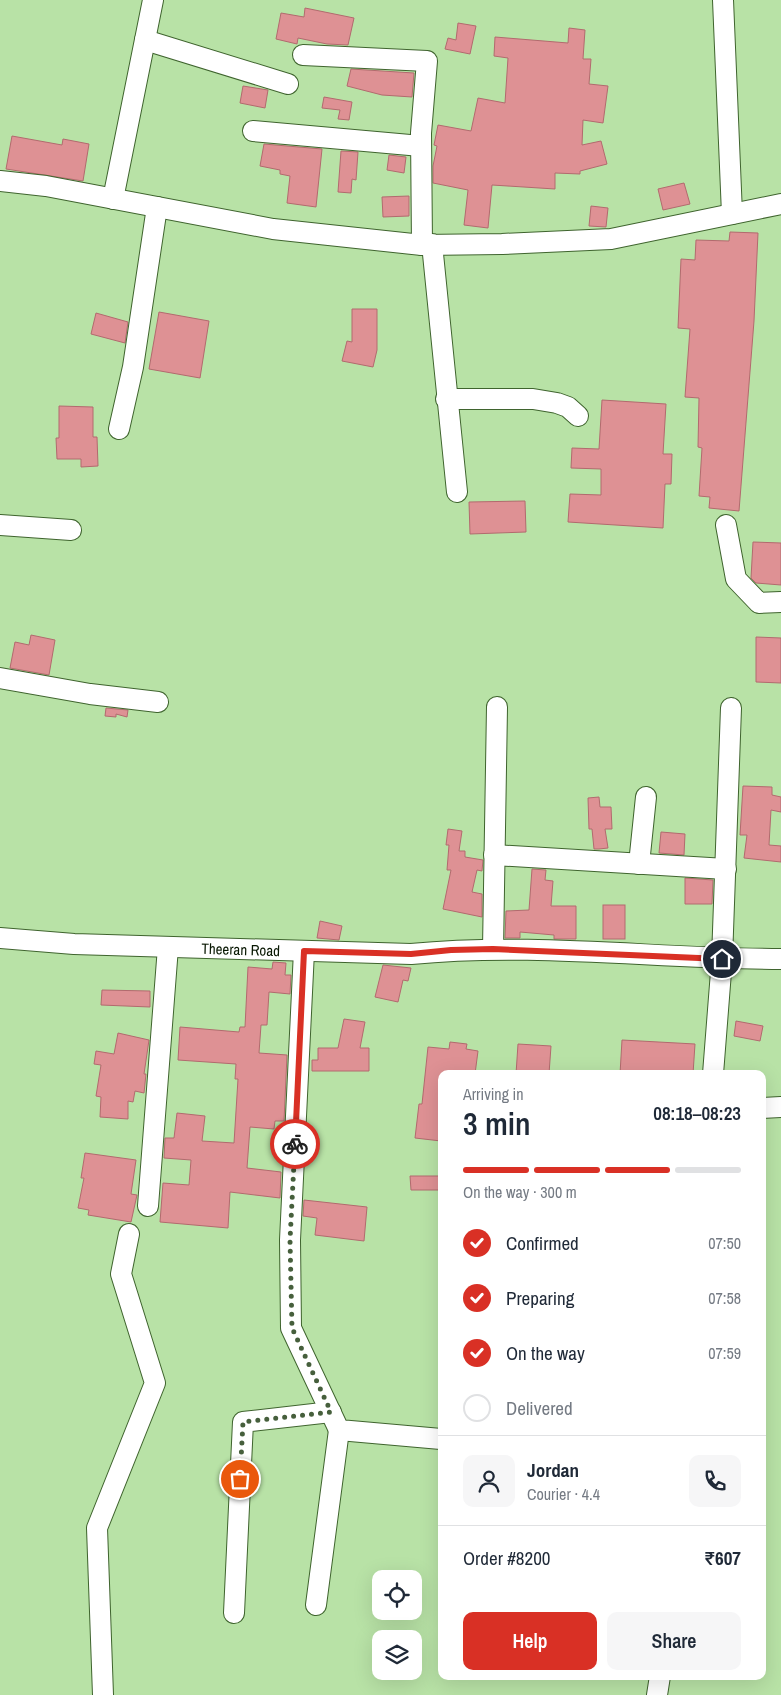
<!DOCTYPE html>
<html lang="en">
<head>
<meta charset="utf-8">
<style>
  body { margin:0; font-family:"Archivo Narrow",sans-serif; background:#f6f6f7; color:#1f2937; height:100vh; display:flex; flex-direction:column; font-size:19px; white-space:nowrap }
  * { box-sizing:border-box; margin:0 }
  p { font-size:16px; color:#747a83 }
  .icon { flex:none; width:28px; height:28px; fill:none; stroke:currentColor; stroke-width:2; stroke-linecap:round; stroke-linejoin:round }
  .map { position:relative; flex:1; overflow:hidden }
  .side { position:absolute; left:438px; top:1070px; width:328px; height:610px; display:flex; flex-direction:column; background:#fff; border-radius:10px; box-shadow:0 5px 20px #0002 }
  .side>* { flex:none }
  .buttons { position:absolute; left:372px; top:1570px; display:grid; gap:10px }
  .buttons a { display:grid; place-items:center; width:50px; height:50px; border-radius:10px; background:#fff; box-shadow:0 5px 20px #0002; font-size:25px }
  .pin { position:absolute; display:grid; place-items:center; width:42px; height:42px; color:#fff; margin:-21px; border:2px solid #fff; border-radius:50%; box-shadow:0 1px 5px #0007 }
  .courier { position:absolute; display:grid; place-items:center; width:50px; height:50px; margin:-25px; border:4px solid #d93025; border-radius:50%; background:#fff; color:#222; box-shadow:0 1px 6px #0007 }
  .summary em { font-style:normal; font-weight:600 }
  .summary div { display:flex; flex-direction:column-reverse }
  .summary { display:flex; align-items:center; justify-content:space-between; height:85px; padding:0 25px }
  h1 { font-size:32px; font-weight:600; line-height:38px }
  .bar { display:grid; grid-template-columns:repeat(4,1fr); gap:8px 5px; align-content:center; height:60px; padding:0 25px }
  .bar i { height:6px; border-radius:4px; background:#e0e1e3 }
  .bar .current { background:#d93025 }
  .bar p { grid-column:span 4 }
  .line { display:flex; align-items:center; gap:12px; padding:0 25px; border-top:1px solid #e0e1e3 }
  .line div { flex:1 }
  .round { display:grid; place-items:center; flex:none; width:52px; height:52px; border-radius:10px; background:#f6f6f7 }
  ol { padding:0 25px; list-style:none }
  li { display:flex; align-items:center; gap:15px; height:55px }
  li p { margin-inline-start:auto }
  li .icon { padding:5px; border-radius:50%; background:#d93025; color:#fff; stroke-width:4 }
  li:last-child { color:#747a83 }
  li i { width:28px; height:28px; border:2px solid #e0e1e3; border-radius:50% }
  .cta { display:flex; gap:10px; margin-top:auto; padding:10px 25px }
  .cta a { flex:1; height:58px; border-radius:10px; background:#d93025; color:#fff; font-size:20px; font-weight:600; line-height:58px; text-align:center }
  .cta a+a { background:#f6f6f7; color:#1f2937 }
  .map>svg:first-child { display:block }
  .building { fill:#de9194; stroke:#b26a6e }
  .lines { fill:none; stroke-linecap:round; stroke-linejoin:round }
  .minor-casing { stroke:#3f642e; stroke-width:22 }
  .minor { stroke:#fff; stroke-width:20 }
  .done { stroke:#465f3c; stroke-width:5; stroke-dasharray:0 9 }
  .route { stroke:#d93025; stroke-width:6 }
  .labels { text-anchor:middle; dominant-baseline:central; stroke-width:4.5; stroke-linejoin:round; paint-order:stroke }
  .street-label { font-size:15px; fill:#091803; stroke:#b8e2a6 }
</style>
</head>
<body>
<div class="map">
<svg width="781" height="1695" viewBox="0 0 781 1695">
  <rect width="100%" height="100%" fill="#b8e2a6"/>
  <g class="building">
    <polygon points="305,8 354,18 348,45 327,44 298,38 297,44 276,39 281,13 304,17"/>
    <polygon points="458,23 476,26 470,54 445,49 448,38 456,40"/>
    <polygon points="569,28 585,30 583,59 591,59 589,84 608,86 603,123 583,120 582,145 601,141 607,164 580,171 580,174 555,173 555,189 492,185 488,228 464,225 468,190 433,183 433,166 437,146 434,145 438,125 471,131 478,98 505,103 508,58 494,56 495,37 568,43"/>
    <polygon points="351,69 414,73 412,97 382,95 347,86"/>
    <polygon points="243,86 268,90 265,108 240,103"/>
    <polygon points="324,97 352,102 349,120 338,119 340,110 322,108"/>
    <polygon points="12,136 62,145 63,139 89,144 83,181 6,169"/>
    <polygon points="264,144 322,149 316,207 287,203 290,176 280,174 280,170 260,166"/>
    <polygon points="341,151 358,152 356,180 352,179 351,193 338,192"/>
    <polygon points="389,155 406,157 404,173 387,170"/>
    <polygon points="684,183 690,204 663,210 658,189"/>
    <polygon points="409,196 409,216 383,217 382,197"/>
    <polygon points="591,206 608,208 606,227 589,226"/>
    <polygon points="730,232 758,233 754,321 739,511 709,508 710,497 699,496 702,448 698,447 699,398 685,397 690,329 678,328 681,259 695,260 696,240 729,241"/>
    <polygon points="352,309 377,309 377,350 373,367 342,361 347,341 352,342"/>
    <polygon points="159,312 209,321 200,378 149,369"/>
    <polygon points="96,313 128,322 125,343 91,334"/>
    <polygon points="602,400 666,404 663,454 672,454 671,484 665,484 663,528 568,522 570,494 601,495 601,469 571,468 572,448 599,449"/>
    <polygon points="59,406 93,407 93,437 97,437 98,466 81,467 81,459 57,459 56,438 59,438"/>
    <polygon points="525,501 526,532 470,534 469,502"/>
    <polygon points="753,542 781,543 781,585 756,583 751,578"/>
    <polygon points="31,635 55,640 49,675 10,668 15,642 29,645"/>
    <polygon points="756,637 781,638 781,683 756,682"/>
    <polygon points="106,708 128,710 127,717 116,714 116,717 105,716"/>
    <polygon points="743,786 772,787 772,795 781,797 781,812 771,810 769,845 781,846 781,862 744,858 747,835 740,835"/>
    <polygon points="599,797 600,807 611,807 612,829 605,829 608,848 599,849 594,849 592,829 589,829 588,798"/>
    <polygon points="448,829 462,831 459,851 465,851 465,857 483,860 482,871 477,870 472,892 482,894 482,917 443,909 451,870 447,870 449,845 446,845"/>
    <polygon points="661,832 685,834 684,855 659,853"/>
    <polygon points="532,869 546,870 545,880 553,881 551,906 576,906 576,939 554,939 554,935 520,932 520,938 505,938 506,911 529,910"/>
    <polygon points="685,878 713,880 712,904 685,904"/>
    <rect x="603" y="905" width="22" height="34"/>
    <polygon points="320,921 342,926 339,940 317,938"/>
    <polygon points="273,962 286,963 285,975 291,975 290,994 269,992 267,1025 261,1025 259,1053 287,1055 284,1121 275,1121 274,1129 250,1127 247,1168 281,1172 280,1198 230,1192 228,1228 160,1222 163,1183 189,1185 191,1160 164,1158 165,1138 174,1138 177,1113 205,1116 202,1141 234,1143 238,1079 235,1079 236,1064 178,1060 180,1027 239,1032 240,1027 245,1027 248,967 272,969"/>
    <polygon points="383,965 411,968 408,981 403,980 398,1002 375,997"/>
    <polygon points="102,990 150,991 150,1007 101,1005"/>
    <polygon points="344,1019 365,1022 360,1048 369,1048 369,1071 312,1071 312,1060 318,1060 318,1048 338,1048"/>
    <polygon points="736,1021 763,1026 760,1041 734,1036"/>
    <polygon points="118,1033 149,1040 144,1074 146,1074 144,1093 135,1091 133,1102 128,1101 128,1119 100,1117 101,1097 96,1096 101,1065 94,1064 96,1051 114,1054"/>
    <polygon points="622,1040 695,1044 693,1074 620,1074"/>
    <polygon points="450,1042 467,1044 466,1049 478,1051 475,1074 441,1074 441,1141 415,1138 419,1104 422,1104 428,1047 449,1049"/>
    <polygon points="518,1044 551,1046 549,1074 516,1074"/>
    <polygon points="85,1153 136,1160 131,1194 137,1195 131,1222 88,1215 89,1210 78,1208 84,1178 81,1178"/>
    <polygon points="410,1176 441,1176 441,1190 411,1190"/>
    <polygon points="304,1200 367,1207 364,1241 315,1235 317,1218 303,1216"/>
  </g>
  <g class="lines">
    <defs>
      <g id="minor">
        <polyline points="723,0 732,214"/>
        <polyline points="145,40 288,84"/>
        <polyline points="303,55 427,61 421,133 422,245"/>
        <polyline points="253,131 421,146"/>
        <polyline points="0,181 46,186 273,229 422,245 502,244 611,239 781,204"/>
        <polyline points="113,199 153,0"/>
        <polyline points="432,244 457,492"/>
        <polyline points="446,399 533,399 557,403 568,407 578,416"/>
        <polyline points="119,429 133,367 157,207"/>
        <polyline points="0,525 71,530"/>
        <polyline points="726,525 736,579 759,603 781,602"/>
        <polyline points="0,678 90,694 158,702"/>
        <polyline points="494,855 726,869"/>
        <polyline points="639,864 646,797"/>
        <path id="s1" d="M 0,938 L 74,944 L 411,954 C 534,942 658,959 781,959"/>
        <polyline points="493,949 497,707"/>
        <polyline points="304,951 290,1240 291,1328 339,1430 441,1439"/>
        <polyline points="713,1074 722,959 731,708"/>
        <polyline points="761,1108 781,1107"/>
        <polyline points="148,1206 168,947"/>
        <polyline points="316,1605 339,1430"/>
        <polyline points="234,1613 243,1422 331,1412"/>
        <polyline points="103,1695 97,1528 155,1383 121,1274 129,1234"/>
        <polyline points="657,1695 660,1676"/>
      </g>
    </defs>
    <use href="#minor" class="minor-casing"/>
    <use href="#minor" class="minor"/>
  </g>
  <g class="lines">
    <polyline class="done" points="240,1479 243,1422 331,1412 292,1328 290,1240 295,1144"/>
    <polyline class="route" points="295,1144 304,951 411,954 451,950 493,949 722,959"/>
  </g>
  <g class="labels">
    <g class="street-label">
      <text stroke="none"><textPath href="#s1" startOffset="241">Theeran Road</textPath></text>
    </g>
  </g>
</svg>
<div class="buttons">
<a><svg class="icon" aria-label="locate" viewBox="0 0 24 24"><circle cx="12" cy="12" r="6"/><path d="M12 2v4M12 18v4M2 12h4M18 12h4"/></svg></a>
<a><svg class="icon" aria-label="layers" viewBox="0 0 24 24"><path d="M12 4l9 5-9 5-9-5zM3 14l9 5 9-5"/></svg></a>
</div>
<div class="pin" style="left:240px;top:1479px;background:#ea580c"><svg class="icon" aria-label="bag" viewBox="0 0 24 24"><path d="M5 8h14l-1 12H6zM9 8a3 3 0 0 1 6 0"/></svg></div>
<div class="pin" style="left:722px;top:959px;background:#1f2937"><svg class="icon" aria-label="home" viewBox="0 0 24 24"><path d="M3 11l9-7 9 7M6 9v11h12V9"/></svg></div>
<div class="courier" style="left:295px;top:1144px"><svg class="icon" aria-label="bike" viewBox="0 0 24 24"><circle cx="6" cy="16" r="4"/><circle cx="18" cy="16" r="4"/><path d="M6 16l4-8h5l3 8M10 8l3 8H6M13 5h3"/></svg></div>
<section class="side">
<div class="summary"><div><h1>3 min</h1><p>Arriving in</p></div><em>08:18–08:23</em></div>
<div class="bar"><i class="current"></i><i class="current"></i><i class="current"></i><i></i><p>On the way · 300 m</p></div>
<ol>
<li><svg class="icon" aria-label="check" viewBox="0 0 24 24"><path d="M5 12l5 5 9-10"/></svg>Confirmed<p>07:50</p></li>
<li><svg class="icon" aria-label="check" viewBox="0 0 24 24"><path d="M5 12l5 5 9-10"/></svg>Preparing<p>07:58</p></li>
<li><svg class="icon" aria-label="check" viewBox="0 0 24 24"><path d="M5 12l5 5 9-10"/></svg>On the way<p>07:59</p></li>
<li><i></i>Delivered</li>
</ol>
<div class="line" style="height:90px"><a class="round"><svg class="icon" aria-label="person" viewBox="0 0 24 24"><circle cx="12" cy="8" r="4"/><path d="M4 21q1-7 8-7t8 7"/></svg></a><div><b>Jordan</b><p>Courier · 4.4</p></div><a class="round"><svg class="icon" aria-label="phone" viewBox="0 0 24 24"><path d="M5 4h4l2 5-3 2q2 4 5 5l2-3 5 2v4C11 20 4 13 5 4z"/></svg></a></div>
<div class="line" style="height:65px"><div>Order #8200</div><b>₹607</b></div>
<div class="cta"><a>Help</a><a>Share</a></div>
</section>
</div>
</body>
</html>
